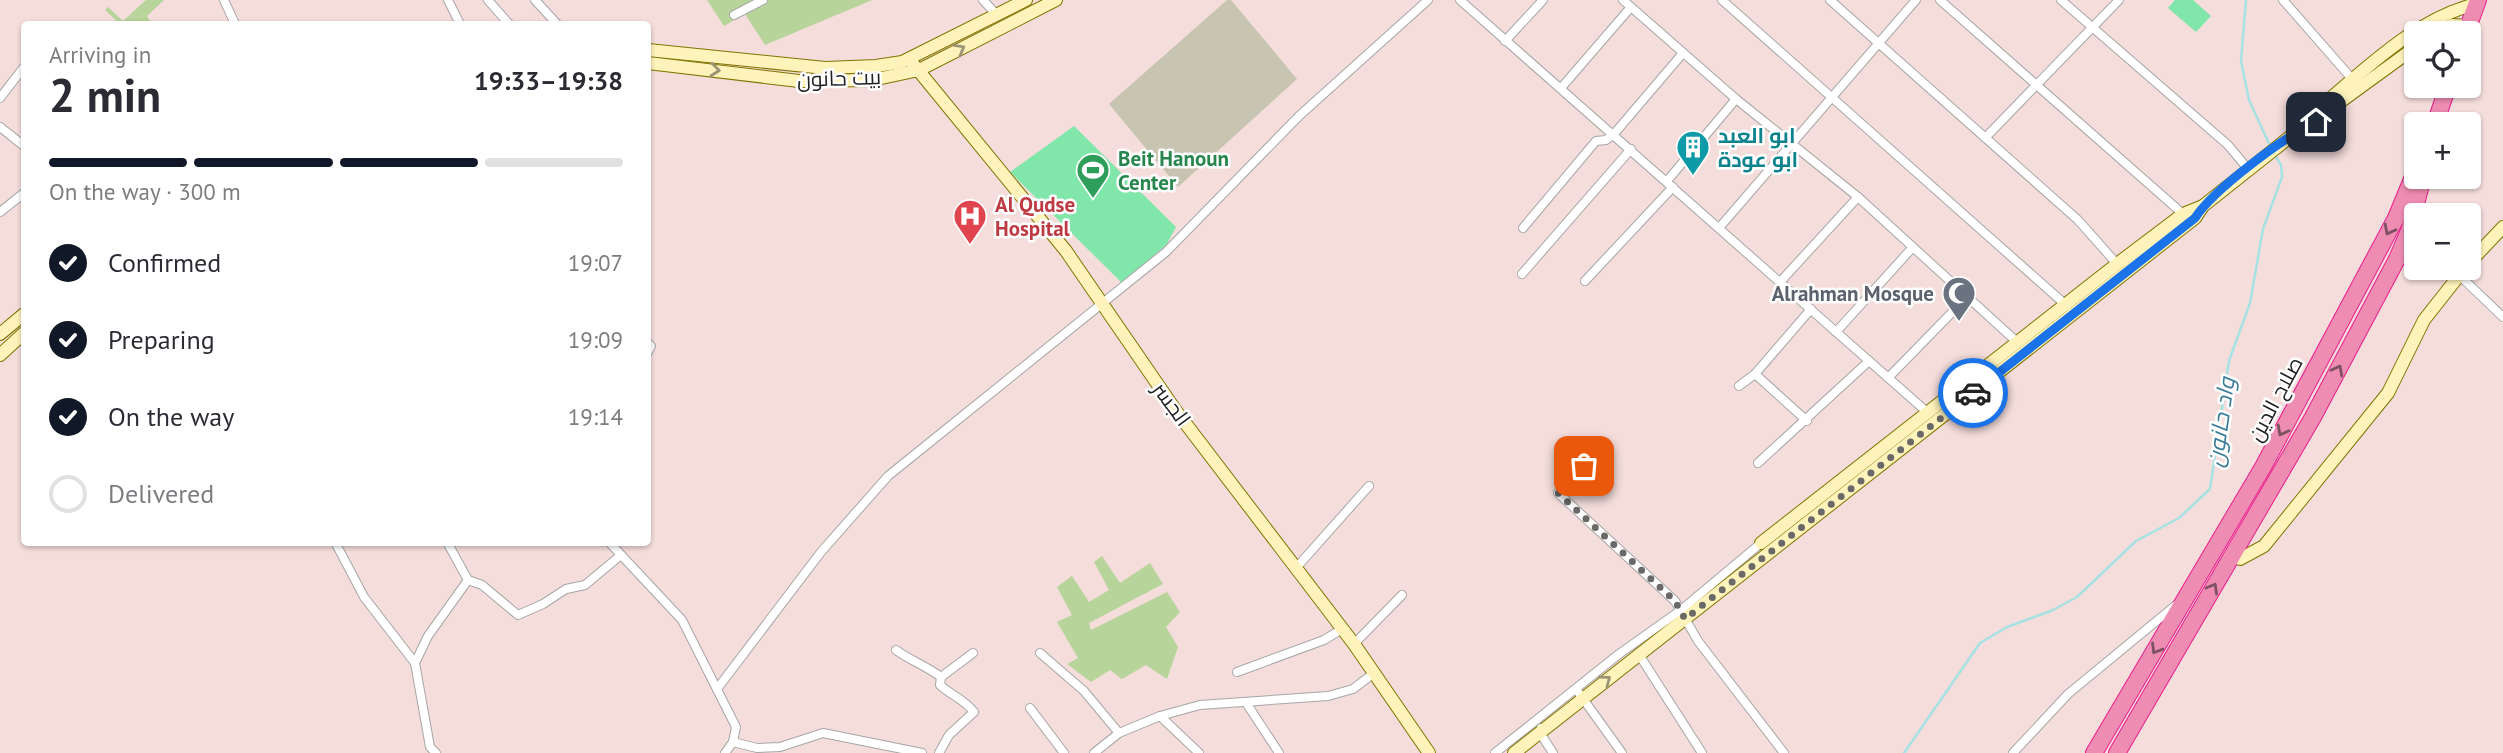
<!DOCTYPE html>
<html lang="en">
<head>
<meta charset="utf-8">
<style>
  body { margin:0; font-family:"PT Sans",Cairo,sans-serif; background:#f7f7f7; color:#2b2b33; height:100vh; display:flex; flex-direction:column; font-size:26px; white-space:nowrap }
  * { box-sizing:border-box; margin:0 }
  p { font-size:23px; color:#7c7c81 }
  .icon { flex:none; width:38px; height:38px; fill:none; stroke:currentColor; stroke-width:2; stroke-linecap:round; stroke-linejoin:round }
  .map { position:relative; flex:1; overflow:hidden }
  .side { position:absolute; left:21px; top:21px; width:630px; height:525px; display:flex; flex-direction:column; background:#fff; border-radius:7px; box-shadow:0 2px 5px #0004 }
  .side>* { flex:none }
  .buttons { position:absolute; left:2404px; top:21px; display:grid; gap:14px }
  .buttons a { display:grid; place-items:center; width:77px; height:77px; border-radius:7px; background:#fff; box-shadow:0 2px 5px #0004; font-size:35px }
  .pin { position:absolute; display:grid; place-items:center; width:60px; height:60px; color:#fff; margin:-30px; border-radius:14px; box-shadow:0 4px 10px #0006 }
  .courier { position:absolute; display:grid; place-items:center; width:70px; height:70px; margin:-35px; border:5px solid #1a73e8; border-radius:50%; background:#fff; color:#222; box-shadow:0 2px 9px #0007 }
  .overview em { font-style:normal; font-weight:700 }
  .overview div { display:flex; flex-direction:column-reverse }
  .overview { display:flex; align-items:center; justify-content:space-between; height:119px; padding:0 28px }
  h1 { font-size:46px; font-weight:700; line-height:52px }
  .bar { display:grid; grid-template-columns:repeat(4,1fr); gap:10px 7px; align-content:center; height:84px; padding:0 28px }
  .bar i { height:9px; border-radius:5px; background:#e1e1e2 }
  .bar .current { background:#111827 }
  .bar p { grid-column:span 4 }
  ol { padding:0 28px; list-style:none }
  li { display:flex; align-items:center; gap:21px; height:77px }
  li p { margin-inline-start:auto }
  li .icon { padding:7px; border-radius:50%; background:#111827; color:#fff; stroke-width:4 }
  li:last-child { color:#7c7c81 }
  li i { width:38px; height:38px; border:4px solid #e1e1e2; border-radius:50% }
  .map>svg:first-child { display:block }
  .military { fill:#f4dddb; fill-rule:evenodd }
  .construction { fill:#c8c4b2 }
  .forest { fill:#b7d49a }
  .pitch { fill:#81e6aa }
  .lines { fill:none; stroke-linecap:round; stroke-linejoin:round }
  .stream { stroke:#a6e2e3; stroke-width:2.5 }
  .street-casing { stroke:#a6a6a6; stroke-width:10 }
  .secondary-casing { stroke:#827400; stroke-width:14 }
  .highway-casing { stroke:#e91d8d; stroke-width:18 }
  .street { stroke:#fff; stroke-width:8 }
  .secondary { stroke:#fef3ba; stroke-width:12 }
  .highway { stroke:#ee8cb2; stroke-width:16 }
  .oneway { stroke:#9b9576 }
  .oneway2 { stroke:#7e5263 }
  .done { stroke:#6b6967; stroke-width:7; stroke-dasharray:0 12.6 }
  .route { stroke:#1a73e8; stroke-width:9 }
  .labels { text-anchor:middle; dominant-baseline:central; stroke-width:5; stroke-linejoin:round; paint-order:stroke }
  .street-label { font-size:21px; fill:#222; stroke:#fff }
  .culture-label { font-size:21px; font-weight:bold; fill:#0d838f; stroke:#fff; text-anchor:start }
  .leisure-label { font-size:21px; font-weight:bold; fill:#27864d; stroke:#fff; text-anchor:start }
  .health-label { font-size:21px; font-weight:bold; fill:#be3a42; stroke:#fff; text-anchor:start }
  .worship-label { font-size:21px; font-weight:bold; fill:#5b616d; stroke:#fff; text-anchor:end }
  .water-label { font-size:23px; font-style:italic; fill:#3b7d98; stroke:#fff }
</style>
</head>
<body>
<div class="map">
<svg width="2503" height="753" viewBox="0 0 2503 753">
  <rect width="100%" height="100%" fill="#f2ede8"/>
  <path class="military" d="M 0,0 L 2503,0 L 2503,753 L 0,753 ZM 24,24 L 648,24 L 648,542 L 24,542 ZM 2417,33 L 2469,33 L 2469,86 L 2417,86 ZM 2417,124 L 2469,124 L 2469,177 L 2417,177 ZM 2417,215 L 2469,215 L 2469,268 L 2417,268 Z"/>
  <polygon class="construction" points="1227,0 1231,0 1297,79 1178,187 1109,104"/>
  <g class="forest">
    <polygon points="146,0 164,0 147,16 152,24 120,24 105,10 108,7 123,21"/>
    <polygon points="707,0 872,0 765,45 745,14 724,26"/>
    <polygon points="1102,556 1120,583 1150,563 1163,584 1089,623 1091,630 1167,592 1180,612 1166,627 1178,647 1167,679 1146,665 1122,679 1110,670 1091,682 1067,664 1078,658 1057,622 1072,615 1057,587 1072,576 1089,602 1109,590 1094,562"/>
  </g>
  <g class="pitch">
    <polygon points="2175,0 2193,0 2211,16 2196,32 2168,8"/>
    <polygon points="1074,126 1176,227 1167,244 1122,283 1010,172"/>
  </g>
  <g class="lines">
    <g class="stream">
      <polyline points="2246,0 2241,61 2249,100 2271,148"/>
      <polyline points="1904,753 1980,643 2007,627 2051,611 2077,597 2136,541 2179,518 2210,489 2229,361 2250,303 2263,229 2282,177 2281,165 2274,154"/>
    </g>
    <defs>
      <g id="street">
        <polyline points="224,0 235,24"/>
        <polyline points="448,0 460,24"/>
        <polyline points="488,0 509,24"/>
        <polyline points="535,0 557,24"/>
        <polyline points="983,0 996,14"/>
        <polyline points="1460,0 1927,412"/>
        <polyline points="1623,0 1736,99 1858,197 2017,342"/>
        <polyline points="1722,0 2067,306"/>
        <polyline points="1830,0 2078,220 2117,264"/>
        <polyline points="1940,0 2183,214"/>
        <polyline points="2061,0 2228,145 2248,169"/>
        <polyline points="2283,0 2353,80"/>
        <polyline points="734,15 763,0"/>
        <polyline points="1505,41 1543,0"/>
        <polyline points="1561,88 1631,7"/>
        <polyline points="0,98 24,67"/>
        <polyline points="0,127 24,146"/>
        <polyline points="1985,138 2119,0"/>
        <polyline points="1667,181 1736,99"/>
        <polyline points="0,212 24,193"/>
        <polyline points="1523,228 1596,141 1606,140 1614,134 1683,53"/>
        <polyline points="1719,228 1916,0"/>
        <polyline points="1522,274 1631,149"/>
        <polyline points="2459,275 2503,317"/>
        <polyline points="1585,281 1673,187"/>
        <polyline points="1781,281 1858,197"/>
        <polyline points="1836,332 1913,247"/>
        <polyline points="648,343 651,346 648,352"/>
        <polyline points="1888,378 1968,296"/>
        <polyline points="1739,386 1755,374"/>
        <polyline points="1807,421 1755,374 1811,309"/>
        <polyline points="1758,463 1869,361"/>
        <polyline points="1584,466 1558,493 1675,601 1698,641 1784,753"/>
        <polyline points="335,542 364,597 415,663 430,747 436,753"/>
        <polyline points="609,542 682,620 736,727 733,742"/>
        <polyline points="1296,568 1369,486"/>
        <polyline points="468,580 482,585 518,615 543,604 566,589 585,585 621,555"/>
        <polyline points="1354,644 1402,595"/>
        <path d="M 896,650 C 911,661 925,665 941,677"/>
        <polyline points="1040,653 1084,691 1119,733"/>
        <polyline points="1638,653 1702,753"/>
        <polyline points="415,663 428,636 468,580 447,542"/>
        <polyline points="1237,672 1324,640 1342,629"/>
        <polyline points="717,689 821,552 888,476 1166,252 1299,116 1428,0"/>
        <polyline points="1576,689 1622,753"/>
        <polyline points="1247,704 1279,753"/>
        <polyline points="1030,708 1064,753"/>
        <polyline points="1160,716 1200,705 1328,696 1353,689 1374,673"/>
        <polyline points="1541,728 1542,736 1553,753"/>
        <polyline points="725,753 733,742 757,748 780,747 823,733 922,753"/>
        <path d="M 939,753 L 949,735 L 974,712 C 964,699 952,696 940,685 L 941,677 L 973,653"/>
        <polyline points="1094,753 1119,733 1160,716 1199,753"/>
        <polyline points="1495,753 1619,654 1681,610 1761,543"/>
        <polyline points="2013,753 2068,694 2176,605"/>
      </g>
      <g id="secondary">
        <polyline points="2433,33 2452,25 2469,26"/>
        <polyline points="648,50 825,68 876,66 902,62 1026,0"/>
        <polyline points="909,59 1066,251 1176,411 1354,644 1429,753"/>
        <polyline points="648,63 799,81 872,80 919,70 1056,0"/>
        <polyline points="2307,126 2417,46"/>
        <polyline points="2469,263 2503,227"/>
        <polyline points="0,334 24,314"/>
        <polyline points="0,355 24,333"/>
        <polyline points="1761,543 2117,264 2183,214 2203,206"/>
        <polyline points="2232,556 2240,559 2264,546 2388,393 2424,320 2465,268"/>
        <path d="M 1514,753 L 2195,218 L 2203,206 L 2300,129 L 2312,114 C 2362,73 2412,20 2476,4"/>
      </g>
      <g id="highway">
        <polyline points="2466,33 2478,0"/>
        <polyline points="2435,124 2448,86"/>
        <polyline points="2094,753 2263,467 2396,218 2417,167"/>
        <polyline points="2117,753 2313,417 2397,259 2409,231 2423,177"/>
      </g>
    </defs>
    <use href="#street" class="street-casing"/>
    <use href="#secondary" class="secondary-casing"/>
    <use href="#highway" class="highway-casing"/>
    <use href="#street" class="street"/>
    <use href="#secondary" class="secondary"/>
    <use href="#highway" class="highway"/>
  </g>
  <defs><path id="oneway-chevron" d="M-2-3.5L2.5 0L-2 3.5" fill="none" stroke-width="1.6" stroke-linecap="round" stroke-linejoin="round" transform="scale(1.75)"/></defs>
  <g class="oneway">
    <use href="#oneway-chevron" transform="translate(960 49) rotate(-29)"/>
    <use href="#oneway-chevron" transform="translate(715 70) rotate(6)"/>
    <use href="#oneway-chevron" transform="translate(1606 680) rotate(-37)"/>
  </g>
  <g class="oneway2">
    <use href="#oneway-chevron" transform="translate(2389 230) rotate(118)"/>
    <use href="#oneway-chevron" transform="translate(2338 370) rotate(-62)"/>
    <use href="#oneway-chevron" transform="translate(2282 431) rotate(118)"/>
    <use href="#oneway-chevron" transform="translate(2213 588) rotate(-60)"/>
    <use href="#oneway-chevron" transform="translate(2156 649) rotate(121)"/>
  </g>
  <g class="lines">
    <polyline class="done" points="1584,466 1558,493 1675,601 1685,619 1973,393"/>
    <path class="route" d="M 1973,393 L 2195,218 C 2214,189 2284,137 2316,122"/>
  </g>
  <defs>
    <symbol id="building-pin" viewBox="-11 -11 22 30"><path d="M0 17L-7.5 6A9.5 9.5 0 1 1 7.5 6Z" fill="#0f9aa8" stroke="#fff"/><path d="M-4-6H4V6H1V3H-1V6H-4ZM-2.5-4.3h1.7v1.8h-1.7ZM.8-4.3h1.7v1.8H.8ZM-2.5-1h1.7V.8h-1.7ZM.8-1h1.7V.8H.8Z" fill="#fff"/></symbol>
    <symbol id="stadium-pin" viewBox="-11 -11 22 30"><path d="M0 17L-7.5 6A9.5 9.5 0 1 1 7.5 6Z" fill="#2e9e5b" stroke="#fff"/><path d="M0-5a6.5 5 0 1 0 0 10a6.5 5 0 1 0 0-10ZM-3.5-1.8h7v3.6h-7Z" fill="#fff"/></symbol>
    <symbol id="hospital-pin" viewBox="-11 -11 22 30"><path d="M0 17L-7.5 6A9.5 9.5 0 1 1 7.5 6Z" fill="#e0444e" stroke="#fff"/><path d="M-5-5h3v3.5h4V-5h3V5h-3V1.5h-4V5h-3Z" fill="#fff"/></symbol>
    <symbol id="mosque-pin" viewBox="-11 -11 22 30"><path d="M0 17L-7.5 6A9.5 9.5 0 1 1 7.5 6Z" fill="#6b7280" stroke="#fff"/><path d="M3.5-4.9A6 6 0 1 0 3.5 4.9A5 5 0 1 1 3.5-4.9Z" fill="#fff"/></symbol>
  </defs>
  <g fill-rule="evenodd">
    <use href="#building-pin" x="1674" y="128" width="38" height="52"/>
    <use href="#stadium-pin" x="1074" y="151" width="38" height="52"/>
    <use href="#hospital-pin" x="951" y="197" width="38" height="52"/>
    <use href="#mosque-pin" x="1940" y="274" width="38" height="52"/>
  </g>
  <g class="labels">
    <g class="street-label">
      <text transform="translate(839 78) rotate(-2)">بيت حانون</text>
      <text transform="translate(2275 399) rotate(-62)">صلاح الدين</text>
      <text transform="translate(1172 404) rotate(54)">الجسر</text>
    </g>
    <g class="culture-label">
      <text x="1718" y="135">ابو العبد<tspan x="1718" dy="24">ابو عودة</tspan></text>
    </g>
    <g class="leisure-label">
      <text x="1118" y="158">Beit Hanoun<tspan x="1118" dy="24">Center</tspan></text>
    </g>
    <g class="health-label">
      <text x="995" y="204">Al Qudse<tspan x="995" dy="24">Hospital</tspan></text>
    </g>
    <g class="worship-label">
      <text x="1934" y="293">Alrahman Mosque</text>
    </g>
    <g class="water-label">
      <text transform="translate(2220 422) rotate(-82)">واد حانون</text>
    </g>
  </g>
</svg>
<div class="buttons">
<a><svg class="icon" aria-label="locate" viewBox="0 0 24 24"><circle cx="12" cy="12" r="6"/><path d="M12 2v4M12 18v4M2 12h4M18 12h4"/></svg></a>
<a>+</a>
<a>−</a>
</div>
<div class="pin" style="left:1584px;top:466px;background:#ea580c"><svg class="icon" aria-label="bag" viewBox="0 0 24 24"><path d="M5 8h14l-1 12H6zM9 8a3 3 0 0 1 6 0"/></svg></div>
<div class="pin" style="left:2316px;top:122px;background:#1f2937"><svg class="icon" aria-label="home" viewBox="0 0 24 24"><path d="M3 11l9-7 9 7M6 9v11h12V9"/></svg></div>
<div class="courier" style="left:1973px;top:393px"><svg class="icon" aria-label="car" viewBox="0 0 24 24"><path d="M5 17H2v-5l4-1 3-4h7l3 4 3 1v5h-3M9 17h6M6 11h13"/><circle cx="7" cy="17" r="2"/><circle cx="17" cy="17" r="2"/></svg></div>
<section class="side">
<div class="overview"><div><h1>2 min</h1><p>Arriving in</p></div><em>19:33–19:38</em></div>
<div class="bar"><i class="current"></i><i class="current"></i><i class="current"></i><i></i><p>On the way · 300 m</p></div>
<ol>
<li><svg class="icon" aria-label="check" viewBox="0 0 24 24"><path d="M5 12l5 5 9-10"/></svg>Confirmed<p>19:07</p></li>
<li><svg class="icon" aria-label="check" viewBox="0 0 24 24"><path d="M5 12l5 5 9-10"/></svg>Preparing<p>19:09</p></li>
<li><svg class="icon" aria-label="check" viewBox="0 0 24 24"><path d="M5 12l5 5 9-10"/></svg>On the way<p>19:14</p></li>
<li><i></i>Delivered</li>
</ol>
</section>
</div>
</body>
</html>
